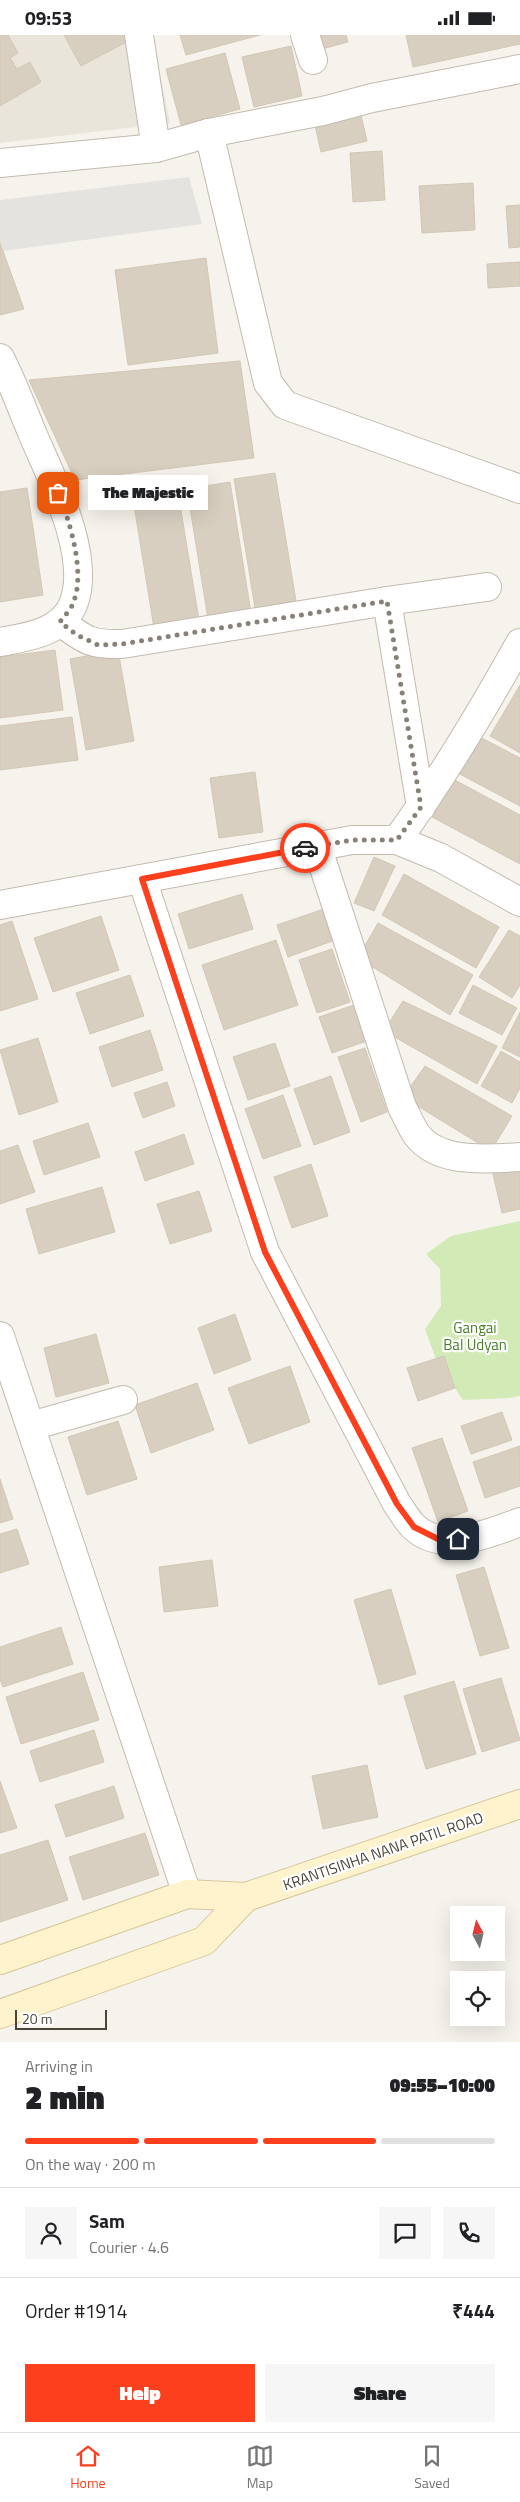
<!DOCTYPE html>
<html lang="en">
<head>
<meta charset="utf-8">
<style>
  body { margin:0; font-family:"Titillium Web",sans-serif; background:#f6f6f6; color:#202124; height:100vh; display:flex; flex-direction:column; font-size:19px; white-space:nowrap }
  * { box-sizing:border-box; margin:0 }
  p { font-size:16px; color:#757577 }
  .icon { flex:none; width:28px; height:28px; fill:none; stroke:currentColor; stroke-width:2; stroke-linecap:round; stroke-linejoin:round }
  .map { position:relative; height:2007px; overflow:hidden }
  .drawer { display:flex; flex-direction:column; background:#fff; flex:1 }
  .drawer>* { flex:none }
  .needle { width:32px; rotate:353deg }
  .tools { position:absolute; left:450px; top:1871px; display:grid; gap:10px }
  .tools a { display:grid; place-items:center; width:55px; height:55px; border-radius:0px; background:#fff; box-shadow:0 5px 20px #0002; font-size:25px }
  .scale { position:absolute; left:15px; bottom:12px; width:92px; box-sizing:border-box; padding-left:5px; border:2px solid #4b4439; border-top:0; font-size:14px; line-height:18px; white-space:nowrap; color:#4b4439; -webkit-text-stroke:4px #fff; paint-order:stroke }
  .pin { position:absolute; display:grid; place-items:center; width:42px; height:42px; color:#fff; margin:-21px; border-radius:10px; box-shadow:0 2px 8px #0006 }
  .courier { position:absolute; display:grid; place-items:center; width:50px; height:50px; margin:-25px; border:4px solid #fc3f1d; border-radius:50%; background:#fff; color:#222; box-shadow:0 1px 6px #0007 }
  .bubble { position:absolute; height:35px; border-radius:0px; background:#fff; box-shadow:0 5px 20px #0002; font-size:16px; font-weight:800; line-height:35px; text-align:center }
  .headline em { font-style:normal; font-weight:800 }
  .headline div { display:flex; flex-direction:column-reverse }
  .headline { display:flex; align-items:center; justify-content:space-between; height:85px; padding:0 25px }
  h1 { font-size:32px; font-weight:800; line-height:38px }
  .bar { display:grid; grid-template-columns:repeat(4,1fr); gap:8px 5px; align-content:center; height:60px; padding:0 25px }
  .bar i { height:6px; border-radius:4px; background:#e0e0e0 }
  .bar .current { background:#fc3f1d }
  .bar p { grid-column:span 4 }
  .line { display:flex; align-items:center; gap:12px; padding:0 25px; border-top:1px solid #e0e0e0 }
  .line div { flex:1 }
  .round { display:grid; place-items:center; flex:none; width:52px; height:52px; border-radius:0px; background:#f6f6f6 }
  .cta { display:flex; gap:10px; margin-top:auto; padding:10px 25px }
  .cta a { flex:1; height:58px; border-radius:0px; background:#fc3f1d; color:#fff; font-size:20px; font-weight:800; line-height:58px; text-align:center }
  .cta a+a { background:#f6f6f6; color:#202124 }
  .status { display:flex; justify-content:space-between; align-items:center; height:35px; padding:0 25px; background:#fff; direction:ltr }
  .status svg { height:14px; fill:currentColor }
  .menu { display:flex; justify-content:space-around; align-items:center; height:70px; border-top:1px solid #e0e0e0; background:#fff; font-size:14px; color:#757577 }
  .menu a { display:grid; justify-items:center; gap:2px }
  .menu .current { color:#fc3f1d }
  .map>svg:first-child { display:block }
  .residential { fill:#eae5da }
  .green { fill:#d2eab5 }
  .parking { fill:#e5e3e0 }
  .building { fill:#d8cfc1; stroke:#d3c7b4 }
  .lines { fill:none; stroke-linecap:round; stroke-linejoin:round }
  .street-casing { stroke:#c2bbae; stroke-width:30 }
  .secondary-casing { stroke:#d6c79b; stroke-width:30 }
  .street { stroke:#fff; stroke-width:28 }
  .secondary { stroke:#fff3cd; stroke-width:28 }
  .done { stroke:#878178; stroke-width:5; stroke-dasharray:0 9 }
  .route { stroke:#fc3f1d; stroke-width:6 }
  .labels { text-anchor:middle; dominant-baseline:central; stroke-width:4.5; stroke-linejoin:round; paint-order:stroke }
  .park-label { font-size:15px; fill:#4a7f2a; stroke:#fff }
  .street-label { font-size:15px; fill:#4b4439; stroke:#fff }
</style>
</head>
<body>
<div class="status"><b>09:53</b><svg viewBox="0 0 49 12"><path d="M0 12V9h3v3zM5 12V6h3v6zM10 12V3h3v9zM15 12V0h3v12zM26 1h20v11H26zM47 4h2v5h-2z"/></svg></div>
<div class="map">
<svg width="520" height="2007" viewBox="0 0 520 2007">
  <rect width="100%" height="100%" fill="#f6f3ec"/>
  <polygon class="residential" points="0,0 152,0 170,88 0,108"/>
  <polygon class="green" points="520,1186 520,1361 509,1363 463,1365 437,1327 425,1294 441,1271 440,1234 426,1219 451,1201"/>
  <polygon class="parking" points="189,142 202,189 3,216 0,208 0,165"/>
  <g class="building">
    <polygon points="0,0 8,0 18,18 10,23 17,34 30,27 41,47 0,71"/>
    <polygon points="64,0 132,0 134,3 81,31"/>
    <polygon points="180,0 260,0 186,20"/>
    <polygon points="317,0 346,0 348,7 322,14"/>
    <polygon points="406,0 520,0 520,9 413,32"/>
    <polygon points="291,11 302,61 254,72 242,22"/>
    <polygon points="225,18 240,74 181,90 166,34"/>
    <polygon points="360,76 367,106 321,117 314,86"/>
    <polygon points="382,116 385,165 353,167 350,118"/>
    <polygon points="473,148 475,195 422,198 419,151"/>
    <polygon points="520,170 520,212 509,213 506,171"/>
    <polygon points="0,208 24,274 0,280"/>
    <polygon points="206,223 218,318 128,330 115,235"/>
    <polygon points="520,227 520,251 488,253 487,229"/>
    <polygon points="240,326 254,423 75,445 29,345"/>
    <polygon points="275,438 296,566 255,573 234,444"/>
    <polygon points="230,447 251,578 208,584 187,454"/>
    <polygon points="177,451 199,585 154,593 132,458"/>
    <polygon points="27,453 43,560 0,567 0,457"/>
    <polygon points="55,615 63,675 0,683 0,622"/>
    <polygon points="118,615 134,706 86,715 70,624"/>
    <polygon points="520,650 520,718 490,701"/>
    <polygon points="72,682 78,725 0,735 0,691"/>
    <polygon points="476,700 520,723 520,771 456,737"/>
    <polygon points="255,737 263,797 219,803 210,743"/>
    <polygon points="453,744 520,780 520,829 432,782"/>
    <polygon points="374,822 395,831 374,876 354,868"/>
    <polygon points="404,839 499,892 476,933 382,880"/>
    <polygon points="242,859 253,894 189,914 178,879"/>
    <polygon points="327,873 338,904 288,922 277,890"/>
    <polygon points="101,881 119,935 53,957 34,903"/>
    <polygon points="12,886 38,964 0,976 0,890"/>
    <polygon points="378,888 473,940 450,980 358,923"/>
    <polygon points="509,895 520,901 520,950 512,963 479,942"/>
    <polygon points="276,905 298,970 224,995 202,930"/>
    <polygon points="332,914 350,967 317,978 299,925"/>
    <polygon points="130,940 144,981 90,999 76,958"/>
    <polygon points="473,950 517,973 502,1000 459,978"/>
    <polygon points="403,966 497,1011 477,1049 384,996"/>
    <polygon points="354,970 367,1006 332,1018 319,982"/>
    <polygon points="520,977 520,1022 502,1013"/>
    <polygon points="150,995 163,1035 112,1052 99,1012"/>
    <polygon points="38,1003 58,1067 19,1080 0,1015"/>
    <polygon points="275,1008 290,1051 248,1065 233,1022"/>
    <polygon points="365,1013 387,1077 361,1087 338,1022"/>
    <polygon points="501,1016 520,1027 520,1053 512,1068 481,1051"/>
    <polygon points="425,1031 512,1081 491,1116 403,1062"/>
    <polygon points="331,1041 350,1097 314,1110 294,1054"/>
    <polygon points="167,1047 175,1071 143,1083 134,1058"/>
    <polygon points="283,1060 301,1111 263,1124 245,1074"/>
    <polygon points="88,1088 100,1122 44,1140 33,1106"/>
    <polygon points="184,1099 194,1129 145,1146 135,1117"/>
    <polygon points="18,1110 35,1157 0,1169 0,1116"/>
    <polygon points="520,1128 520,1174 502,1178 492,1135"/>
    <polygon points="311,1129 328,1181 292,1193 274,1142"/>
    <polygon points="102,1152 115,1197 39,1219 26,1174"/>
    <polygon points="199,1156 212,1196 170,1209 157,1169"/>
    <polygon points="235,1279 251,1325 214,1339 198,1293"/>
    <polygon points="96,1299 109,1348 56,1362 44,1313"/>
    <polygon points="444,1321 455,1353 418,1366 407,1333"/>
    <polygon points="290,1331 310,1387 249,1409 228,1353"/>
    <polygon points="197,1348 214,1395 151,1418 135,1370"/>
    <polygon points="502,1377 512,1405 471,1419 461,1391"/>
    <polygon points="118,1386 137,1444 87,1460 68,1402"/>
    <polygon points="442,1403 468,1476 438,1487 412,1413"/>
    <polygon points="520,1411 520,1451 485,1463 473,1427"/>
    <polygon points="0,1444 13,1484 0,1488"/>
    <polygon points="17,1494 29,1529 0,1538 0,1499"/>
    <polygon points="212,1525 218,1571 164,1577 159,1532"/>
    <polygon points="484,1532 509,1613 480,1621 456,1540"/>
    <polygon points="391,1554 416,1639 379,1650 354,1565"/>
    <polygon points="61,1592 73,1629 3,1652 0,1644 0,1612"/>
    <polygon points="83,1637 99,1685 21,1709 6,1662"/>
    <polygon points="501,1643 520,1705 482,1717 463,1654"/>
    <polygon points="454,1646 476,1719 426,1734 404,1661"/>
    <polygon points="94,1695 104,1727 40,1747 30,1716"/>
    <polygon points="367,1730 378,1782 323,1794 312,1741"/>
    <polygon points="0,1746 17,1793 0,1798"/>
    <polygon points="114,1751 124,1783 66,1802 55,1770"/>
    <polygon points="145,1798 159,1840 83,1865 69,1822"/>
    <polygon points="48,1805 68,1865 0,1887 0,1820"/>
  </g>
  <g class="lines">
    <defs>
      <g id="street">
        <polyline points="139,0 156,113"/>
        <polyline points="305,0 313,25"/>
        <polyline points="209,98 268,348 285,370 520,454"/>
        <polyline points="0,128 156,113 209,98 323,76 372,63 520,34"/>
        <path d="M 0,323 C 13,348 22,374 33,400 C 52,444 91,520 74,567 C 63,598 27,602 0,607"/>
        <polyline points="387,566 421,772"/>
        <path d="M 60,587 C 85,605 91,610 122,609 L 387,566 L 487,552"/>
        <path d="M 397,805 C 443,742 482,676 520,608"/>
        <path d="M 317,811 L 402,1072 C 407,1081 411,1092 417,1100 C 439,1129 487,1124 520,1122"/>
        <path d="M 142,844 L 265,1217 L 397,1469 C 402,1476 407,1485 413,1491 C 441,1519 489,1499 520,1487"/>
        <polyline points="0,870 352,805 397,805 441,823 520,867"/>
        <polyline points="0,1301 187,1859"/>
        <polyline points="31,1391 123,1365"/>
      </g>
      <g id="secondary">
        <polyline points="0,1925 187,1859 246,1862 520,1769"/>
        <polyline points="0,1979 204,1906 246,1862"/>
      </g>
    </defs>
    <use href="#street" class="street-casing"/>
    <use href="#secondary" class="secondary-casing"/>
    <use href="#street" class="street"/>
    <use href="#secondary" class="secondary"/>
  </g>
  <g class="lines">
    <path class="done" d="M 58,458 C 70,486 86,539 73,568 C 71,575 64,581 60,587 L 77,600 L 98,610 L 122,609 L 387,566 L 421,772 L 397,805 L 352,805 L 305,813"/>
    <polyline class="route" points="305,813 142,844 265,1217 397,1469 414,1492 442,1506 458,1504"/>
  </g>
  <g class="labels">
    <g class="park-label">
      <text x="475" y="1292">Gangai<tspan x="475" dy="17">Bal Udyan</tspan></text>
    </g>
    <g class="street-label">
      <text transform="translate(383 1816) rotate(-19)">KRANTISINHA NANA PATIL ROAD</text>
    </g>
  </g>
</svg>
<div class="tools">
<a><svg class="needle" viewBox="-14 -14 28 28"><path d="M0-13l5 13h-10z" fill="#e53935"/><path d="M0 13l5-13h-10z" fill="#757577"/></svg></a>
<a><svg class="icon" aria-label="locate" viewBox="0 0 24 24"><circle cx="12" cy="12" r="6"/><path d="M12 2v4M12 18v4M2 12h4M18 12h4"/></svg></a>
</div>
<div class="scale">20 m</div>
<div class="pin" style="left:58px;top:458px;background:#ea580c"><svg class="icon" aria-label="bag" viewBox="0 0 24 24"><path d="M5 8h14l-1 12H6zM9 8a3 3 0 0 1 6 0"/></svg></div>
<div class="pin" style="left:458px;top:1504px;background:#1f2937"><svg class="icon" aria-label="home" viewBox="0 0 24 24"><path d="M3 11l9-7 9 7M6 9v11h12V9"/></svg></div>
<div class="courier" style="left:305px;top:813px"><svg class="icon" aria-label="car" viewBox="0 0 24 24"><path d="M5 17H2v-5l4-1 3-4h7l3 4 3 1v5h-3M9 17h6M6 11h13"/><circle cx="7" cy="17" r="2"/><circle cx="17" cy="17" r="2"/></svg></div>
<div class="bubble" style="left:88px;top:440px;width:120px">The Majestic</div>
</div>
<section class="drawer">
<div class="headline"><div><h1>2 min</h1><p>Arriving in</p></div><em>09:55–10:00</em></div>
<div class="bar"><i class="current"></i><i class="current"></i><i class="current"></i><i></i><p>On the way · 200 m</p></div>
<div class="line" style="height:90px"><a class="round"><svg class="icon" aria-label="person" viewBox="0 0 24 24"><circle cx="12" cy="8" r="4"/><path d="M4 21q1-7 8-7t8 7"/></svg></a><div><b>Sam</b><p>Courier · 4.6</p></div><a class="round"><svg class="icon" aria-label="chat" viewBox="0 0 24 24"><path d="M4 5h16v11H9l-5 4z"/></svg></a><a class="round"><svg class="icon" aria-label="phone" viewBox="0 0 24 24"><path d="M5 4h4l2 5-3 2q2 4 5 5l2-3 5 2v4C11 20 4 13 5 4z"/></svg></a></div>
<div class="line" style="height:65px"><div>Order #1914</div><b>₹444</b></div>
<div class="cta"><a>Help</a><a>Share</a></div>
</section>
<nav class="menu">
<a class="current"><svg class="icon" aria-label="home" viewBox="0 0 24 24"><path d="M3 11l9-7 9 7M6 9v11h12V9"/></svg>Home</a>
<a><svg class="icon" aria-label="map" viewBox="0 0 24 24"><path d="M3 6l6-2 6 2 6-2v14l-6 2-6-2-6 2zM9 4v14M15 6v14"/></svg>Map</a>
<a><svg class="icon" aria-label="saved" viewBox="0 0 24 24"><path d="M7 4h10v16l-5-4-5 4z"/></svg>Saved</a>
</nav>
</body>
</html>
